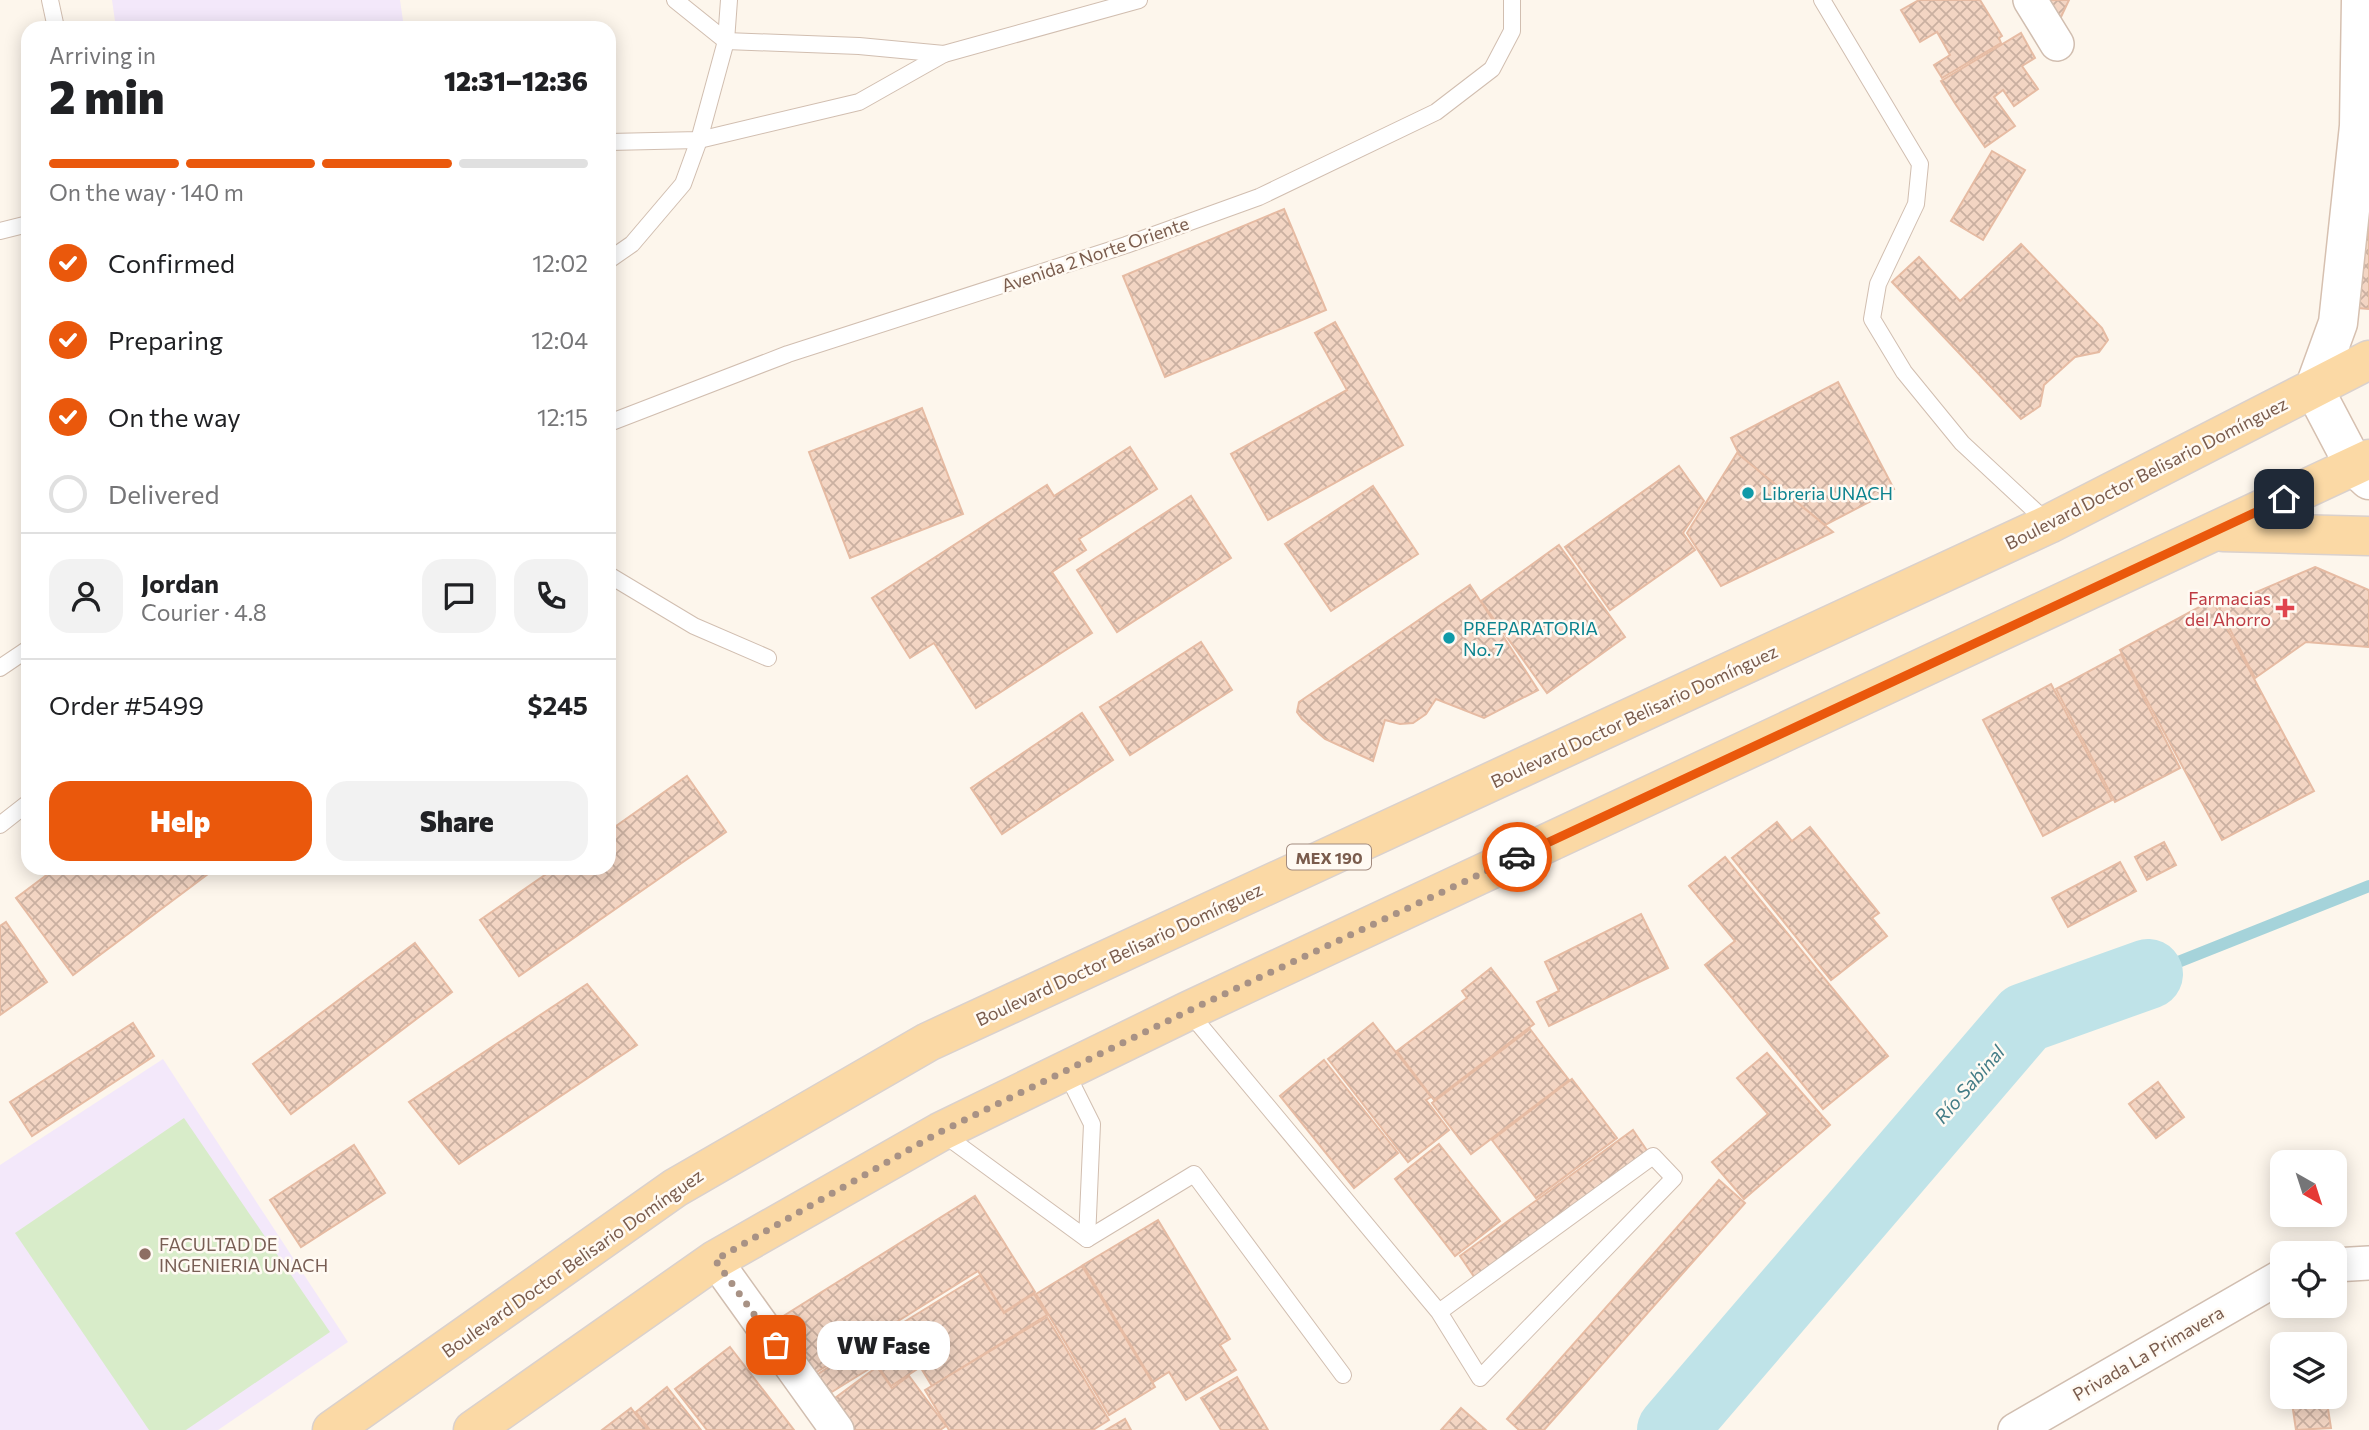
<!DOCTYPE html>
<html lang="en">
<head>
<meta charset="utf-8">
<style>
  body { margin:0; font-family:Commissioner,sans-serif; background:#f2f2f2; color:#202124; height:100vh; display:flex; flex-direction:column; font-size:26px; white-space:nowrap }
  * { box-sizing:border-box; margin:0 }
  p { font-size:23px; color:#757577 }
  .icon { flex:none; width:38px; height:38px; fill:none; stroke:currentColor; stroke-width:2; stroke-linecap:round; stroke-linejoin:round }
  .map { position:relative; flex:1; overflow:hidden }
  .details { position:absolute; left:21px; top:21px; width:595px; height:854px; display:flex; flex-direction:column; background:#fff; border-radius:21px; box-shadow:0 4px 18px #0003 }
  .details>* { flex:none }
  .needle { width:46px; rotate:141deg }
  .fabs { position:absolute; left:2270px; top:1150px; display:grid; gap:14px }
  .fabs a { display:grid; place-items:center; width:77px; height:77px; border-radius:14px; background:#fff; box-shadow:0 4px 18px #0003; font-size:35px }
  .pin { position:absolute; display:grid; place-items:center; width:60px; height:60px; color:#fff; margin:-30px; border-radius:14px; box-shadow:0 4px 10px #0006 }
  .courier { position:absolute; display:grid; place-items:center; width:70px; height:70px; margin:-35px; border:5px solid #ea580c; border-radius:50%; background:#fff; color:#222; box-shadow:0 2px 9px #0007 }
  .bubble { position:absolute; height:49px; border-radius:21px; background:#fff; box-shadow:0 4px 18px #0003; font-size:23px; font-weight:800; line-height:49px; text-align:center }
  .head em { font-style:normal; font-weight:800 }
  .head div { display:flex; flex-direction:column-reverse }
  .head { display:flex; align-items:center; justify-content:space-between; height:119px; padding:0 28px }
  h1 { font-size:46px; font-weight:800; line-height:52px }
  .bar { display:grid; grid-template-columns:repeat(4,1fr); gap:10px 7px; align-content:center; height:84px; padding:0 28px }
  .bar i { height:9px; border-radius:5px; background:#e0e0e0 }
  .bar .selected { background:#ea580c }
  .bar p { grid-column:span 4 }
  .line { display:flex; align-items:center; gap:18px; padding:0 28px; border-top:2px solid #e0e0e0 }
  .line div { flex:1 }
  .round { display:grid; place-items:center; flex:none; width:74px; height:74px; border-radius:21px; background:#f2f2f2 }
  ol { padding:0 28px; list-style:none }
  li { display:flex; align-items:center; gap:21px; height:77px }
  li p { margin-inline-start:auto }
  li .icon { padding:7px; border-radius:50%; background:#ea580c; color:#fff; stroke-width:4 }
  li:last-child { color:#757577 }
  li i { width:38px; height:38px; border:4px solid #e0e0e0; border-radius:50% }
  .primary-button { display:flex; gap:14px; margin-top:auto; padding:14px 28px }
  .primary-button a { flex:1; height:80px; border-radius:21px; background:#ea580c; color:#fff; font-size:28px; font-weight:800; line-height:80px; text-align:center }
  .primary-button a+a { background:#f2f2f2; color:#202124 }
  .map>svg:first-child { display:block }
  .education { fill:#f3e8fa }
  .pitch { fill:#d8ecc9 }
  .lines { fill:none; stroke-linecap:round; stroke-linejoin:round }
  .stream { stroke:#a5d3da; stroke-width:12 }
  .river { stroke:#bfe3e8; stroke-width:70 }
  .building { fill:url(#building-cross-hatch); stroke:#e6bba3; stroke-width:2 }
  .service-casing { stroke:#d1beb0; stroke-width:18 }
  .minor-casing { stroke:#d1beb0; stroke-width:36 }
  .secondary-casing { stroke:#d6c0b0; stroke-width:41 }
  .primary-casing { stroke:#dad1cd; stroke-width:41 }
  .service { stroke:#fff; stroke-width:16 }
  .minor { stroke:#fff; stroke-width:33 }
  .secondary { stroke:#fff; stroke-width:38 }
  .primary { stroke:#fbd9a5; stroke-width:38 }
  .done { stroke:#a89285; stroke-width:7; stroke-dasharray:0 12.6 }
  .route { stroke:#ea580c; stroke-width:9 }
  .culture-dot { fill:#0f9aa8; stroke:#fffaf3; stroke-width:2.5 }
  .health-dot { fill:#e0444e; stroke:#fffaf3; stroke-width:2.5 }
  .education-dot { fill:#8d6e63; stroke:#fffaf3; stroke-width:2.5 }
  .labels { text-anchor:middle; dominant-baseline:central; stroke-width:5; stroke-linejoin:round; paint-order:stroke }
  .shield { fill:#fffaf3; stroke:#a28b7f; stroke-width:2 }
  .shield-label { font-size:16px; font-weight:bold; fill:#7a5c4d }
  .street-label { font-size:18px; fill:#7a5c4d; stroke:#fffaf3 }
  .culture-label { font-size:18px; fill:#0d838f; stroke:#fffaf3; text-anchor:start }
  .health-label { font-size:18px; fill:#be3a42; stroke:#fffaf3; text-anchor:end }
  .education-label { font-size:18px; fill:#785e54; stroke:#fffaf3; text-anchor:start }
  .water-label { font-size:19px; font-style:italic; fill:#437c86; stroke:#fffaf3 }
</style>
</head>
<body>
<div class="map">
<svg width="2369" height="1430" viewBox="0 0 2369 1430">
  <defs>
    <pattern id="building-cross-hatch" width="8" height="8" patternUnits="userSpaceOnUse" patternTransform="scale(1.75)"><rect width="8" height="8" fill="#f3d5c3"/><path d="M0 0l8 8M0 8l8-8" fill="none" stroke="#cab0a1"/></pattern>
  </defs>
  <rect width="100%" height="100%" fill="#fdf6ec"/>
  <g class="education">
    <polygon points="112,0 400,0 404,28 116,28"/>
    <polygon points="163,1059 348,1342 218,1430 0,1430 0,1165"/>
  </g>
  <polygon class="pitch" points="184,1118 330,1332 186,1430 149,1430 15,1233"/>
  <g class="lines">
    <polyline class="stream" points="2148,974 2369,886"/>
    <polyline class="river" points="1672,1430 2025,1018 2148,974"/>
  </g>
  <g class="building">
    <polygon points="1919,0 1980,0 2002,36 1999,38 2001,43 1942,78 1934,65 1950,55 1937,32 1920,42 1901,10"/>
    <polygon points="2041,0 2069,0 2060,19"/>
    <polygon points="2021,33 2035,58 2022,66 2038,89 2014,106 2003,90 1994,97 2015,126 1985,147 1956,105 1941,81"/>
    <polygon points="1992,151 2025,170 1983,240 1951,221"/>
    <polygon points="1284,209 1326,310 1165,377 1123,276"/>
    <polygon points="2366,214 2369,214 2369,309 2358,308"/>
    <polygon points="2021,244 2102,328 2108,340 2099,352 2075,357 2044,385 2040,406 2021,419 1892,282 1919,257 1960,301"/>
    <polygon points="1335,322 1403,445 1268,520 1231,454 1347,390 1315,333"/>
    <polygon points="1838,382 1894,489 1825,525 1740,456 1731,438"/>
    <polygon points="922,408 963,514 850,558 809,452"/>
    <polygon points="1130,447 1157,489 1079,539 1086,550 1052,572 1092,633 976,708 934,643 910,658 872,598 1047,485 1054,496"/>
    <polygon points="1737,453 1833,532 1721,586 1687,533"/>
    <polygon points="1679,466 1704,501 1683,533 1695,550 1610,610 1565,547"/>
    <polygon points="1373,486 1418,554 1331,611 1285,544"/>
    <polygon points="1191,496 1231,558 1117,632 1077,570"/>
    <polygon points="1559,545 1625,637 1547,693 1481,601"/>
    <polygon points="2315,567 2369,590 2369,647 2306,642 2255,678 2219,608"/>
    <polygon points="1470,585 1538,690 1484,718 1436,699 1426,714 1413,723 1400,724 1385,720 1373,761 1325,739 1302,719 1297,712 1299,702"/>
    <polygon points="2212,600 2314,791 2222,840 2120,650"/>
    <polygon points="1201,642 1232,690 1130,755 1100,707"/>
    <polygon points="2121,654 2180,768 2115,802 2056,689"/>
    <polygon points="2051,684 2112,800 2043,836 1983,720"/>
    <polygon points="1082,713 1113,760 1002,834 971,788"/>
    <polygon points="687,776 726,832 519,976 480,920 555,868 609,868 609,831"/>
    <polygon points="1777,822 1792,841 1810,827 1879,913 1872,918 1887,936 1831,980 1732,858"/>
    <polygon points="2164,842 2176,865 2147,880 2135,857"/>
    <polygon points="1725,857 1888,1056 1823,1109 1705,965 1735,941 1689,886"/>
    <polygon points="2120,862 2136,891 2068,927 2052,898"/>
    <polygon points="56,868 216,868 73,975 16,898"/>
    <polygon points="1641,914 1668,968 1549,1026 1537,1002 1559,991 1545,962"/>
    <polygon points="6,922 47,982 0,1015 0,926"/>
    <polygon points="415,943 452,992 291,1114 253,1064"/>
    <polygon points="1491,968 1534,1024 1434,1100 1397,1051 1467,998 1462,991"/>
    <polygon points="587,984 637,1045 459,1164 409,1102"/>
    <polygon points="133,1023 154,1056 32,1136 10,1102"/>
    <polygon points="1373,1023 1431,1097 1426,1100 1449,1130 1408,1162 1328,1059"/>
    <polygon points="1530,1029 1569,1080 1471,1154 1432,1103"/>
    <polygon points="1767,1053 1830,1125 1744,1199 1712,1162 1768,1114 1737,1078"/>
    <polygon points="1324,1060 1398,1153 1354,1188 1280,1096"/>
    <polygon points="1572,1079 1617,1138 1536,1198 1492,1140"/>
    <polygon points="2158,1082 2184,1117 2156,1138 2129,1104"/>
    <polygon points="1633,1130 1650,1155 1477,1281 1460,1256"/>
    <polygon points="1439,1144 1500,1221 1455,1256 1395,1179"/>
    <polygon points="354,1145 385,1193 301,1247 270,1200"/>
    <polygon points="1719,1180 1745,1203 1544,1430 1519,1430 1507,1419"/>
    <polygon points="975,1196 1035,1292 1004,1312 978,1271 812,1375 777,1320"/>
    <polygon points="1158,1220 1230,1339 1220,1345 1236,1370 1186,1400 1169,1372 1153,1382 1083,1265"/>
    <polygon points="1082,1266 1155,1387 1109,1415 1036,1294"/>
    <polygon points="980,1275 1004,1313 1034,1294 1047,1315 932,1386 896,1327"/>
    <polygon points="1047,1317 1109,1420 1093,1430 949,1430 925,1390"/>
    <polygon points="892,1326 919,1368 891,1386 877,1364 827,1395 815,1376"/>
    <polygon points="730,1347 794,1430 707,1430 675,1389"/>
    <polygon points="877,1367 892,1388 909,1376 946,1426 940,1430 853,1430 831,1401"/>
    <polygon points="1237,1377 1268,1430 1221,1430 1201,1398"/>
    <polygon points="667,1387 701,1430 650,1430 636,1412"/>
    <polygon points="2291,1396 2326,1396 2331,1428 2296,1430"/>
    <polygon points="631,1408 648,1430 602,1430"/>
    <polygon points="1461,1408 1486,1430 1441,1430"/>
    <polygon points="1125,1419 1131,1430 1106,1430"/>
  </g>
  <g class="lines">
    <defs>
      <g id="service">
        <polyline points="50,0 56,28"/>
        <polyline points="675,0 726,41 859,46 944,54"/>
        <polyline points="1822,0 1920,164 1916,204 1878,284 1872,319 1904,372 1962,443 2047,522"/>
        <polyline points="609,142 699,140 859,102 944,54 1139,0"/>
        <polyline points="0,231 28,224"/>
        <polyline points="609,260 632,244 683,184 699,140 726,41 729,0"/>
        <polyline points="609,423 788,354 1126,245 1259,197 1436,112 1492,69 1512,31 1512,0"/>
        <polyline points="609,575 694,626 768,658"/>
        <polyline points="0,668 28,649"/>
        <polyline points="0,825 28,803"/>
        <polyline points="1188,1011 1439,1312 1480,1378 1674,1178 1653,1156 1439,1312"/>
        <polyline points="942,1133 1087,1239 1092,1124 1065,1070"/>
        <polyline points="1087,1239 1194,1174 1343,1375"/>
      </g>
      <g id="minor">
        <polyline points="2030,0 2057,44"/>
        <polyline points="715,1260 837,1430"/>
        <polyline points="2334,1265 2369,1263"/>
        <polyline points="2015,1430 2282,1276"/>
      </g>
      <polyline id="secondary" points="2361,0 2359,126 2338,323 2314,389 2355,467 2369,480"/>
      <g id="primary">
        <polyline points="2223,532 2369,536"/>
        <polyline points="332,1430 675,1188 928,1042 2049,524 2369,360"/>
        <polyline points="473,1430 715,1260 940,1132 1188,1011 2369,459"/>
      </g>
    </defs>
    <use href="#service" class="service-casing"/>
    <use href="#minor" class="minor-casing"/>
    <use href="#secondary" class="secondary-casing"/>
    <use href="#primary" class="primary-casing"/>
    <use href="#service" class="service"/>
    <use href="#minor" class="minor"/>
    <use href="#secondary" class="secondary"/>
    <use href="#primary" class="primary"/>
  </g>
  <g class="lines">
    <polyline class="done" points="776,1345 715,1260 940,1132 1188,1011 1517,857"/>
    <polyline class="route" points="1517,857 2284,499"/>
  </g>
  <g class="culture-dot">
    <circle cx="1748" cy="493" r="7"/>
    <circle cx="1449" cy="638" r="7"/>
  </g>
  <path class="health-dot" d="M2281.5 597.5h7v7h7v7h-7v7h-7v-7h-7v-7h7z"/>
  <circle class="education-dot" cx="145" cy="1254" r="7"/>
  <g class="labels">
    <rect class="shield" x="1287" y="844.5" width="84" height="25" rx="5"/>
    <g class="shield-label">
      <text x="1329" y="857">MEX 190</text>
    </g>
    <g class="street-label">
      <text transform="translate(1095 254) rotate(-19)">Avenida 2 Norte Oriente</text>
      <text transform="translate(2146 473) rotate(-27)">Boulevard Doctor Belisario Domínguez</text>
      <text transform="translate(1634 716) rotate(-25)">Boulevard Doctor Belisario Domínguez</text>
      <text transform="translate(1119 954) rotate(-25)">Boulevard Doctor Belisario Domínguez</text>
      <text transform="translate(572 1263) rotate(-35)">Boulevard Doctor Belisario Domínguez</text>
      <text transform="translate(2148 1353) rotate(-30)">Privada La Primavera</text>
    </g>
    <g class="culture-label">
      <text x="1762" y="493">Libreria UNACH</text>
      <text x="1463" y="628">PREPARATORIA<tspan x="1463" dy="21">No. 7</tspan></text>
    </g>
    <g class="health-label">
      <text x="2271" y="598">Farmacias<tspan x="2271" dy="21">del Ahorro</tspan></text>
    </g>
    <g class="education-label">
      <text x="159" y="1244">FACULTAD DE<tspan x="159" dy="21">INGENIERIA UNACH</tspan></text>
    </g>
    <g class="water-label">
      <text transform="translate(1969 1084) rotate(-49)">Río Sabinal</text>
    </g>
  </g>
</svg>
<div class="fabs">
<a><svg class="needle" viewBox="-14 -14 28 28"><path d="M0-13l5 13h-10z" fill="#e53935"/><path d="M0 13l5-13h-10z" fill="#757577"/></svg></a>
<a><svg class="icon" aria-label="locate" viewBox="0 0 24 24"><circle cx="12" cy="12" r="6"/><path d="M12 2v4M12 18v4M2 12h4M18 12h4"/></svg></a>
<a><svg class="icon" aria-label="layers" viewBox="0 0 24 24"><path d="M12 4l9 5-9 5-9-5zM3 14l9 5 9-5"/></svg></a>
</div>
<div class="pin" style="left:776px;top:1345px;background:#ea580c"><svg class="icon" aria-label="bag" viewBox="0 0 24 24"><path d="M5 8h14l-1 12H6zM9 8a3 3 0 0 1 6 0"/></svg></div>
<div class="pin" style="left:2284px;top:499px;background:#1f2937"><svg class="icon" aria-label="home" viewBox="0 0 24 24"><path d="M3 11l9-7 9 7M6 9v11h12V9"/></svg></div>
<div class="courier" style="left:1517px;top:857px"><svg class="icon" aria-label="car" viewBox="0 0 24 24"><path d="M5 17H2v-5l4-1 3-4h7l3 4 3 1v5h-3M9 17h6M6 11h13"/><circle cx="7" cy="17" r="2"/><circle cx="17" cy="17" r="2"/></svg></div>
<div class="bubble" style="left:817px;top:1321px;width:133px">VW Fase</div>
<section class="details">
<div class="head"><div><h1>2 min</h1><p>Arriving in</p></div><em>12:31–12:36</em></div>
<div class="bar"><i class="selected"></i><i class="selected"></i><i class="selected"></i><i></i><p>On the way · 140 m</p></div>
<ol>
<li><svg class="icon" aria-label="check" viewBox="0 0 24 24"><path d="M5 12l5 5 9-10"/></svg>Confirmed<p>12:02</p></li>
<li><svg class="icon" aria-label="check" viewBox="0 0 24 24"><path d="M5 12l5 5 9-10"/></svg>Preparing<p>12:04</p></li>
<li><svg class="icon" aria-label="check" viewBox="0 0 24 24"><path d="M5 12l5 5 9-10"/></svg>On the way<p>12:15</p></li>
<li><i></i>Delivered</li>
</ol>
<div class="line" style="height:126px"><a class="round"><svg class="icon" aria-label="person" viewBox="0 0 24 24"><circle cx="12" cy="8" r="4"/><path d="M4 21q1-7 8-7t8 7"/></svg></a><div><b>Jordan</b><p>Courier · 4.8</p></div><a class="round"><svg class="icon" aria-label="chat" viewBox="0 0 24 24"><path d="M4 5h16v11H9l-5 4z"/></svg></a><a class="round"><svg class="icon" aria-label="phone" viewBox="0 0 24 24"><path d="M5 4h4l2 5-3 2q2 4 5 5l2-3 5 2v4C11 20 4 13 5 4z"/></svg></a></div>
<div class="line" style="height:91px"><div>Order #5499</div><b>$245</b></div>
<div class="primary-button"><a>Help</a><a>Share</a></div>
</section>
</div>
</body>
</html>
